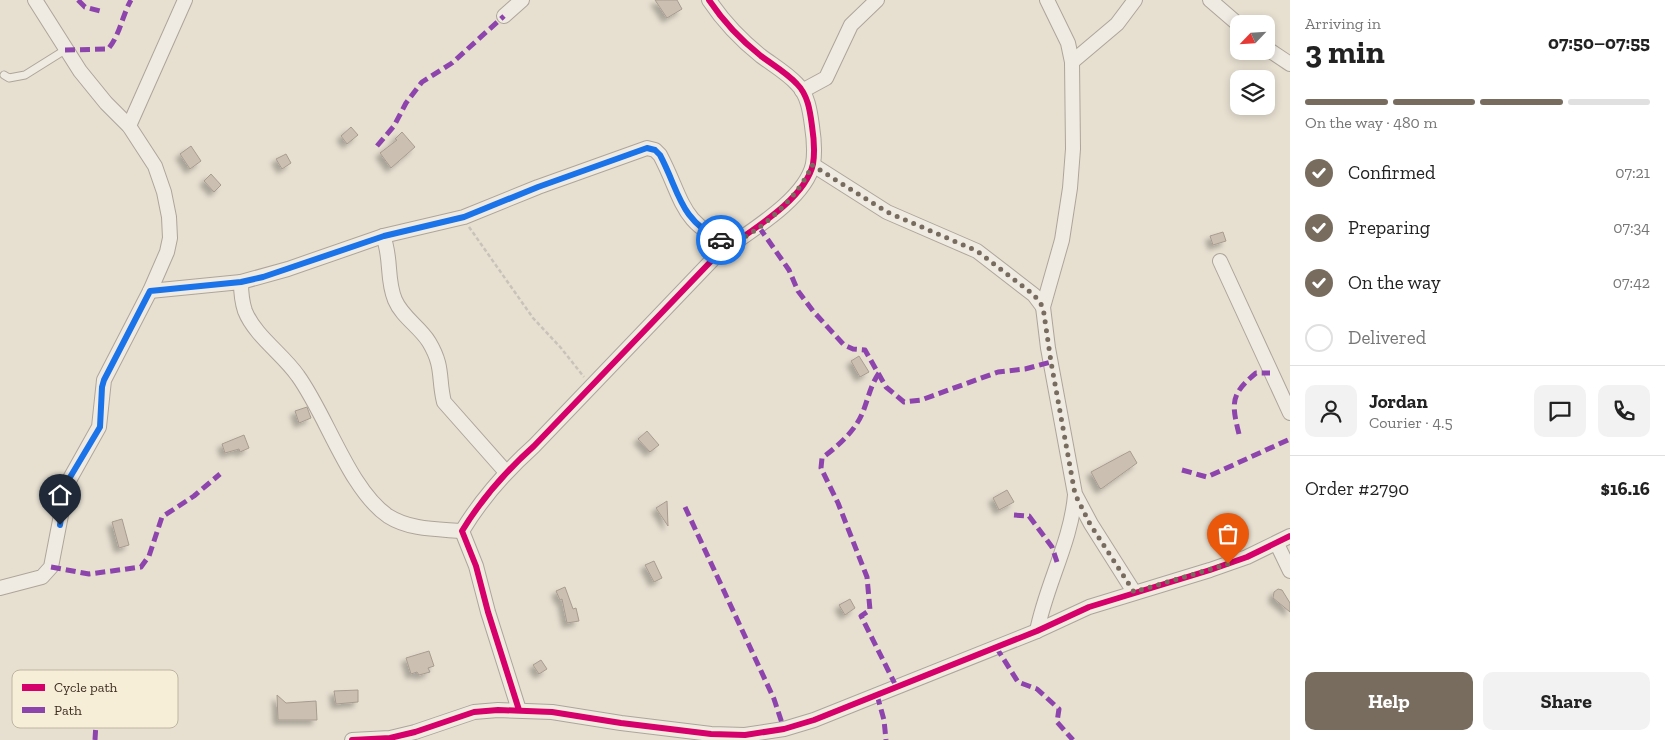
<!DOCTYPE html>
<html lang="en">
<head>
<meta charset="utf-8">
<style>
  body { margin:0; font-family:"Zilla Slab",serif; background:#f2f2f2; color:#222; height:100vh; display:flex; flex-direction:column; font-size:19px; white-space:nowrap }
  * { box-sizing:border-box; margin:0 }
  p { font-size:16px; color:#767676 }
  .icon { flex:none; width:28px; height:28px; fill:none; stroke:currentColor; stroke-width:2; stroke-linecap:round; stroke-linejoin:round }
  .map { position:relative; flex:1; overflow:hidden }
  .panel { display:flex; flex-direction:column; background:#fff; width:375px }
  .panel>* { flex:none }
  .needle { width:32px; rotate:245deg }
  .fabs { position:absolute; left:1230px; top:15px; display:grid; gap:10px }
  .fabs a { display:grid; place-items:center; width:45px; height:45px; border-radius:10px; background:#fff; box-shadow:0 2px 8px #0003; font-size:25px }
  .pin { position:absolute; display:grid; place-items:center; width:42px; height:42px; color:#fff; margin:-51px -21px; border-radius:50% 50% 50% 0; rotate:-45deg; box-shadow:0 0 5px #0007 }
  .pin .icon { rotate:45deg }
  .courier { position:absolute; display:grid; place-items:center; width:50px; height:50px; margin:-25px; border:4px solid #1a73e8; border-radius:50%; background:#fff; color:#222; box-shadow:0 1px 6px #0007 }
  .overview em { font-style:normal; font-weight:700 }
  .overview div { display:flex; flex-direction:column-reverse }
  .overview { display:flex; align-items:center; justify-content:space-between; height:85px; padding:0 15px }
  h1 { font-size:32px; font-weight:700; line-height:38px }
  .bar { display:grid; grid-template-columns:repeat(4,1fr); gap:8px 5px; align-content:center; height:60px; padding:0 15px }
  .bar i { height:6px; border-radius:4px; background:#e0e0e0 }
  .bar .selected { background:#786c5e }
  .bar p { grid-column:span 4 }
  .line { display:flex; align-items:center; gap:12px; padding:0 15px; border-top:1px solid #e0e0e0 }
  .line div { flex:1 }
  .round { display:grid; place-items:center; flex:none; width:52px; height:52px; border-radius:10px; background:#f2f2f2 }
  ol { padding:0 15px; list-style:none }
  li { display:flex; align-items:center; gap:15px; height:55px }
  li p { margin-inline-start:auto }
  li .icon { padding:5px; border-radius:50%; background:#786c5e; color:#fff; stroke-width:4 }
  li:last-child { color:#767676 }
  li i { width:28px; height:28px; border:2px solid #e0e0e0; border-radius:50% }
  .action { display:flex; gap:10px; margin-top:auto; padding:10px 15px }
  .action a { flex:1; height:58px; border-radius:10px; background:#786c5e; color:#fff; font-size:20px; font-weight:700; line-height:58px; text-align:center }
  .action a+a { background:#f2f2f2; color:#222 }
  main { display:flex; flex:1; min-height:0 }
  .map>svg:first-child { display:block }
  .building { fill:#cbbfb2; stroke:#a89c90; filter:url(#shadow) }
  .lines { fill:none; stroke-linecap:round; stroke-linejoin:round }
  .service-casing { stroke:#ada599; stroke-width:9 }
  .minor-casing { stroke:#ada599; stroke-width:16 }
  .path { stroke:#c8c2b9; stroke-width:2.5; stroke-dasharray:4 2.5; stroke-linecap:butt }
  .service { stroke:#efebe3; stroke-width:7 }
  .minor { stroke:#efebe3; stroke-width:14 }
  .quiet { stroke:#8e44ad; stroke-width:5; stroke-dasharray:10 5; stroke-linecap:butt }
  .cycleway-casing { stroke:#f7eed8; stroke-width:9 }
  .cycleway { stroke:#d6006c; stroke-width:6 }
  .done { stroke:#786c5e; stroke-width:5; stroke-dasharray:0 9 }
  .route { stroke:#1a73e8; stroke-width:6 }
  .key { fill:#f7eed8; stroke:#bfb4a1; stroke-width:1 }
  .key-label { font-size:14px; fill:#3d2e20 }
</style>
</head>
<body>
<main>
<div class="map">
<svg width="1290" height="740" viewBox="0 0 1290 740">
  <defs>
    <filter id="shadow"><feDropShadow dx="-4.5" dy="4.5" stdDeviation="2.5" flood-color="#0004"/></filter>
  </defs>
  <rect width="100%" height="100%" fill="#e7e0d1"/>
  <g class="building">
    <polygon points="655,0 677,0 682,9 667,18"/>
    <polygon points="351,127 358,135 347,144 341,136"/>
    <polygon points="402,132 415,147 391,168 380,153 397,140 395,139"/>
    <polygon points="191,146 201,161 190,169 180,154"/>
    <polygon points="286,154 291,163 282,169 276,159"/>
    <polygon points="211,174 221,185 214,192 204,181"/>
    <polygon points="1223,232 1226,241 1213,245 1210,236"/>
    <polygon points="859,356 869,372 860,377 851,361"/>
    <polygon points="307,407 311,418 299,423 295,411"/>
    <polygon points="647,431 659,445 650,452 638,439"/>
    <polygon points="244,435 249,448 240,452 239,449 225,453 222,444"/>
    <polygon points="1130,451 1137,463 1101,489 1099,487 1091,472"/>
    <polygon points="1007,490 1014,502 999,510 993,498"/>
    <polygon points="667,501 668,526 656,508"/>
    <polygon points="122,519 129,545 119,548 112,522"/>
    <polygon points="654,561 662,578 654,582 645,565"/>
    <polygon points="565,587 573,609 576,608 579,621 567,623 562,599 560,600 556,591"/>
    <polygon points="1278,589 1282,590 1290,603 1290,612 1273,598 1274,592"/>
    <polygon points="850,599 855,608 845,615 839,605"/>
    <polygon points="429,651 434,666 428,668 430,672 419,675 417,672 411,674 406,658"/>
    <polygon points="541,660 547,669 539,674 533,665"/>
    <polygon points="358,690 358,702 336,704 334,691"/>
    <polygon points="277,695 286,703 316,701 317,720 278,720"/>
  </g>
  <g class="lines">
    <defs>
      <polyline id="service" points="4,75 9,78 25,75 65,50"/>
      <g id="minor">
        <polyline points="1047,0 1068,43 1072,62 1073,149 1070,188 1062,240 1043,307 1048,348 1075,494 1091,524 1134,592"/>
        <polyline points="1210,0 1239,25"/>
        <polyline points="504,16 522,0"/>
        <polyline points="1266,48 1290,64"/>
        <polyline points="1072,62 1117,24 1135,0"/>
        <polyline points="802,91 826,78 851,25 877,0"/>
        <polyline points="129,126 185,0"/>
        <polyline points="813,165 887,212 977,251 1034,295 1043,307"/>
        <path d="M 383,236 C 392,258 386,279 395,300 C 402,317 420,327 429,342 C 444,367 438,378 444,402 L 505,471"/>
        <polyline points="1220,261 1290,413"/>
        <path d="M 241,282 L 288,269 L 383,236 L 464,217 L 538,187 L 647,148 L 655,150 L 660,155 C 683,198 680,226 732,243"/>
        <path d="M 150,291 L 241,282 C 241,291 242,302 245,311 C 255,336 283,354 298,376 C 327,416 349,489 388,516 C 410,530 437,529 462,531"/>
        <polyline points="1277,544 1290,571"/>
        <polyline points="0,588 42,577 51,567 67,484 99,427 104,380 150,291 167,252 170,238 169,217 164,192 155,166 129,126 106,103 80,71 35,0"/>
        <path d="M 1037,631 C 1046,585 1071,542 1075,495"/>
        <path d="M 519,710 L 488,612 L 476,566 L 462,531 C 482,498 505,472 534,446 L 717,255 C 745,234 805,201 813,164 C 815,152 814,139 812,126 C 810,111 808,95 797,84 C 787,73 773,65 761,56 C 741,40 723,21 709,0"/>
        <polyline points="352,740 390,738 415,732 474,712 498,710 552,712 621,723 711,734 745,735 784,729 814,720 1037,631 1089,607 1210,570 1247,557 1290,536"/>
      </g>
    </defs>
    <use href="#service" class="service-casing"/>
    <use href="#minor" class="minor-casing"/>
    <polyline class="path" points="469,227 533,318 561,348 584,377"/>
    <use href="#service" class="service"/>
    <use href="#minor" class="minor"/>
    <g class="quiet">
      <polyline points="78,0 85,7 104,12"/>
      <path d="M 65,50 L 108,49 C 120,35 122,16 131,0"/>
      <polyline points="377,146 394,126 406,103 422,82 452,63 504,16"/>
      <polyline points="759,227 789,270 798,291 813,311 844,345 853,349 865,350 886,387 904,402 921,400 998,372 1025,369 1051,362"/>
      <path d="M 879,373 C 870,386 868,400 862,414 C 854,432 838,446 822,458 L 821,468 L 838,503 L 867,577 L 870,610 L 861,616 L 896,686"/>
      <path d="M 1239,434 C 1231,402 1231,394 1256,373 L 1270,373"/>
      <polyline points="1182,470 1207,477 1290,439"/>
      <polyline points="685,507 774,699 784,729"/>
      <polyline points="1014,515 1029,516 1052,547 1057,562"/>
      <polyline points="51,567 89,574 141,567 149,556 162,517 194,496 220,474"/>
      <polyline points="996,647 1018,682 1037,689 1059,709 1057,722 1073,740"/>
      <polyline points="877,695 884,720 886,740"/>
      <polyline points="95,740 98,688"/>
    </g>
    <defs>
      <g id="cycleway">
        <path d="M 519,710 L 488,612 L 476,566 L 462,531 C 482,498 505,472 534,446 L 717,255 C 745,234 805,201 813,164 C 815,152 814,139 812,126 C 810,111 808,95 797,84 C 787,73 773,65 761,56 C 741,40 723,21 709,0"/>
        <polyline points="352,740 390,738 415,732 474,712 498,710 552,712 621,723 711,734 745,735 784,729 814,720 1037,631 1089,607 1210,570 1247,557 1290,536"/>
      </g>
    </defs>
    <use href="#cycleway" class="cycleway-casing"/>
    <use href="#cycleway" class="cycleway"/>
  </g>
  <g class="lines">
    <path class="done" d="M 721,240 L 732,243 C 761,232 801,194 812,165 L 887,212 L 977,251 L 1034,295 L 1043,307 L 1051,362 L 1075,494 L 1090,524 L 1134,592 L 1228,564"/>
    <path class="route" d="M 60,525 L 66,484 L 100,427 L 102,387 L 104,380 L 150,291 L 241,282 L 263,277 L 384,236 L 464,217 L 538,187 L 647,148 L 655,150 L 660,155 C 680,193 679,219 721,240"/>
  </g>
  <rect x="12" y="670" width="166" height="58" rx="8" class="key"/>
  <rect x="22" y="684" width="23" height="7" fill="#d6006c"/>
  <rect x="22" y="707" width="23" height="6" fill="#8e44ad"/>
  <g class="key-label">
    <text x="54" y="692">Cycle path</text>
    <text x="54" y="715">Path</text>
  </g>
</svg>
<div class="fabs">
<a><svg class="needle" viewBox="-14 -14 28 28"><path d="M0-13l5 13h-10z" fill="#e53935"/><path d="M0 13l5-13h-10z" fill="#767676"/></svg></a>
<a><svg class="icon" aria-label="layers" viewBox="0 0 24 24"><path d="M12 4l9 5-9 5-9-5zM3 14l9 5 9-5"/></svg></a>
</div>
<div class="pin" style="left:1228px;top:564px;background:#ea580c"><svg class="icon" aria-label="bag" viewBox="0 0 24 24"><path d="M5 8h14l-1 12H6zM9 8a3 3 0 0 1 6 0"/></svg></div>
<div class="pin" style="left:60px;top:525px;background:#1f2937"><svg class="icon" aria-label="home" viewBox="0 0 24 24"><path d="M3 11l9-7 9 7M6 9v11h12V9"/></svg></div>
<div class="courier" style="left:721px;top:240px"><svg class="icon" aria-label="car" viewBox="0 0 24 24"><path d="M5 17H2v-5l4-1 3-4h7l3 4 3 1v5h-3M9 17h6M6 11h13"/><circle cx="7" cy="17" r="2"/><circle cx="17" cy="17" r="2"/></svg></div>
</div>
<section class="panel">
<div class="overview"><div><h1>3 min</h1><p>Arriving in</p></div><em>07:50–07:55</em></div>
<div class="bar"><i class="selected"></i><i class="selected"></i><i class="selected"></i><i></i><p>On the way · 480 m</p></div>
<ol>
<li><svg class="icon" aria-label="check" viewBox="0 0 24 24"><path d="M5 12l5 5 9-10"/></svg>Confirmed<p>07:21</p></li>
<li><svg class="icon" aria-label="check" viewBox="0 0 24 24"><path d="M5 12l5 5 9-10"/></svg>Preparing<p>07:34</p></li>
<li><svg class="icon" aria-label="check" viewBox="0 0 24 24"><path d="M5 12l5 5 9-10"/></svg>On the way<p>07:42</p></li>
<li><i></i>Delivered</li>
</ol>
<div class="line" style="height:90px"><a class="round"><svg class="icon" aria-label="person" viewBox="0 0 24 24"><circle cx="12" cy="8" r="4"/><path d="M4 21q1-7 8-7t8 7"/></svg></a><div><b>Jordan</b><p>Courier · 4.5</p></div><a class="round"><svg class="icon" aria-label="chat" viewBox="0 0 24 24"><path d="M4 5h16v11H9l-5 4z"/></svg></a><a class="round"><svg class="icon" aria-label="phone" viewBox="0 0 24 24"><path d="M5 4h4l2 5-3 2q2 4 5 5l2-3 5 2v4C11 20 4 13 5 4z"/></svg></a></div>
<div class="line" style="height:65px"><div>Order #2790</div><b>$16.16</b></div>
<div class="action"><a>Help</a><a>Share</a></div>
</section>
</main>
</body>
</html>
